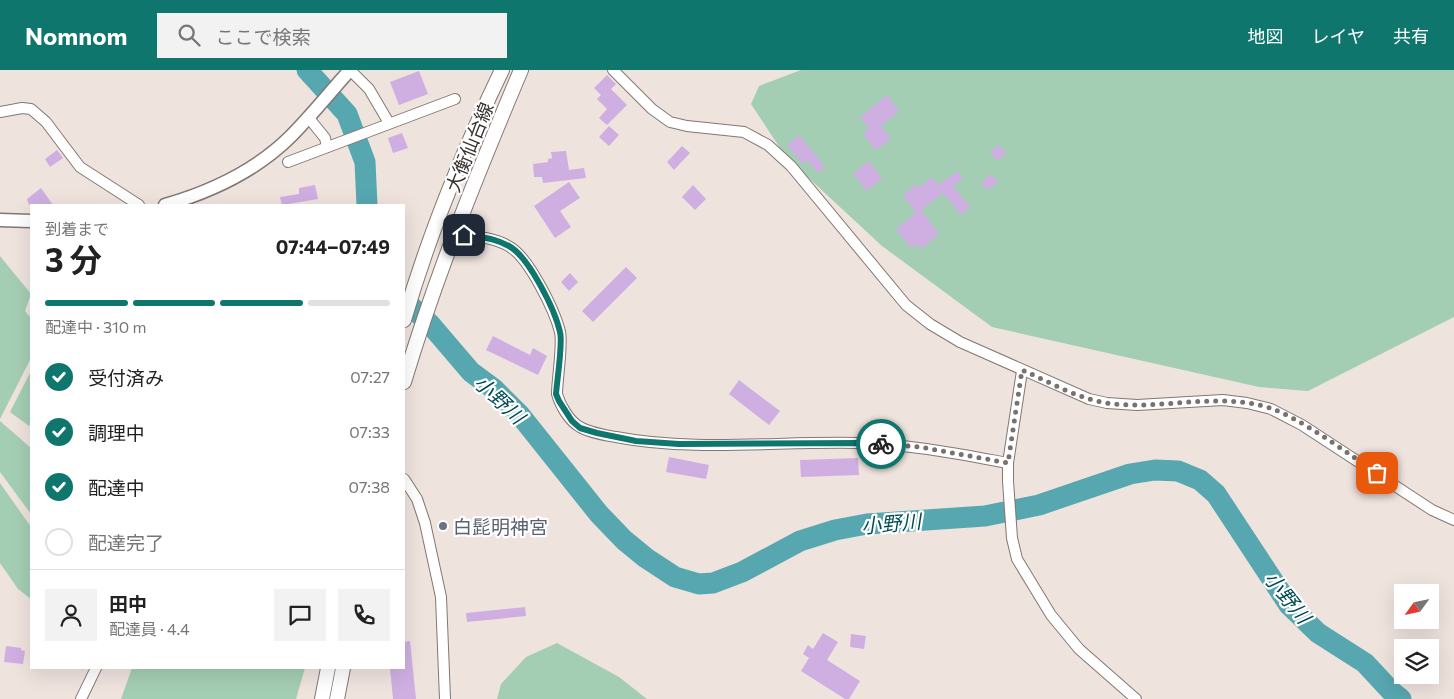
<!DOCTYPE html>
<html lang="ja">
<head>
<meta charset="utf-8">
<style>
  body { margin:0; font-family:Commissioner,"Noto Sans JP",sans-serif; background:#f2f2f2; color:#222; height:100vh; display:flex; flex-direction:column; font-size:19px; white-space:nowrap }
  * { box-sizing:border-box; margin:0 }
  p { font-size:16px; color:#767676 }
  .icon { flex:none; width:28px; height:28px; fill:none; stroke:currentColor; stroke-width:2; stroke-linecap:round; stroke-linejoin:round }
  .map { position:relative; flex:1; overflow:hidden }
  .details { position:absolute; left:30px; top:134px; width:375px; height:465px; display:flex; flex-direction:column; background:#fff; border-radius:0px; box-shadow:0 5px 20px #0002 }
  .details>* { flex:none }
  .needle { width:32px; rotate:237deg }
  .tools { position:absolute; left:1394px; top:514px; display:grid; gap:10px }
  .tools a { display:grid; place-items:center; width:45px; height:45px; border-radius:0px; background:#fff; box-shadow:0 5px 20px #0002; font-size:25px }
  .pin { position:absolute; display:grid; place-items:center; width:42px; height:42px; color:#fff; margin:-21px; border-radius:10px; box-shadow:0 2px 8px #0006 }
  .courier { position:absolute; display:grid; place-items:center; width:50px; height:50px; margin:-25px; border:4px solid #0f766e; border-radius:50%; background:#fff; color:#222; box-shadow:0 1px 6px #0007 }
  .headline em { font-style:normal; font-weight:700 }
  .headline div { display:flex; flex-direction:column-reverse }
  .headline { display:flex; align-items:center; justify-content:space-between; height:85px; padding:0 15px }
  h1 { font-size:32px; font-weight:700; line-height:38px }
  .bar { display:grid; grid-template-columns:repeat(4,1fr); gap:8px 5px; align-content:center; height:60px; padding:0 15px }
  .bar i { height:6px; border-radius:4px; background:#e0e0e0 }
  .bar .current { background:#0f766e }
  .bar p { grid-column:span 4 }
  .line { display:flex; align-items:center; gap:12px; padding:0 15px; border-top:1px solid #e0e0e0 }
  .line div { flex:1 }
  .round { display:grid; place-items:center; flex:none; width:52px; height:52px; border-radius:0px; background:#f2f2f2 }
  ol { padding:0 15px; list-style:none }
  li { display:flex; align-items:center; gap:15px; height:55px }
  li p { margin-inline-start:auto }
  li .icon { padding:5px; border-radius:50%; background:#0f766e; color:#fff; stroke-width:4 }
  li:last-child { color:#767676 }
  li i { width:28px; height:28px; border:2px solid #e0e0e0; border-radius:50% }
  header { display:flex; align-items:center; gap:30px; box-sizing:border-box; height:70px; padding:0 25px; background:#0f766e; color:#fff }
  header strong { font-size:24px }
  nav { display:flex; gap:28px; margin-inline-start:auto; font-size:18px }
  .search { width:350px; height:45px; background:#f2f2f2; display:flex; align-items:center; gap:12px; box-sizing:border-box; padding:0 18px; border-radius:0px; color:#767676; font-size:19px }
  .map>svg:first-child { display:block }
  .green { fill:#a4ceb4 }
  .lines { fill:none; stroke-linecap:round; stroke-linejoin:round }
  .river { stroke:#57a7b1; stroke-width:21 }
  .building { fill:#cfafe2 }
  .minor-casing { stroke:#827773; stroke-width:12 }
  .tertiary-casing { stroke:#827773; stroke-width:15 }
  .secondary-casing { stroke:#827773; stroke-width:16 }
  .minor { stroke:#fff; stroke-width:10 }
  .tertiary { stroke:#fff; stroke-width:12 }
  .secondary { stroke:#fff; stroke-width:14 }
  .done { stroke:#78716e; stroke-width:5; stroke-dasharray:0 9 }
  .route { stroke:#0f766e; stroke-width:6 }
  .worship-dot { fill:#6b7280; stroke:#fff; stroke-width:2 }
  .labels { text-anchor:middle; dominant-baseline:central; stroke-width:4.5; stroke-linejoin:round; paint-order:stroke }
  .street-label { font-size:19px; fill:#383331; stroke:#fff }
  .worship-label { font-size:19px; fill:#5b616d; stroke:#fff; text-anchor:start }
  .water-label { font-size:20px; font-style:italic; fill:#004c53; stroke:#fff }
</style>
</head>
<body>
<header>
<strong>Nomnom</strong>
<div class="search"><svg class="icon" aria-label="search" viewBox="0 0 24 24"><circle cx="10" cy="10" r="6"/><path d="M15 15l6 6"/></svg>ここで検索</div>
<nav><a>地図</a><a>レイヤ</a><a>共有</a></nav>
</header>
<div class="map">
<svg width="1454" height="629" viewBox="0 0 1454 629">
  <rect width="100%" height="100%" fill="#efe3de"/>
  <g class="green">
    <polygon points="801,0 1454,0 1454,247 1308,321 1259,317 992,257 882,176 786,87 751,34 759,16"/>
    <polygon points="0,186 31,224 25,241 31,248 31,288 0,349"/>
    <polygon points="31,301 31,353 29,356 10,342"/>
    <polygon points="0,351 31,378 31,444 0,402"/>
    <polygon points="0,413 31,457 31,529 18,519 0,493"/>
    <polygon points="557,573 619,607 647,629 497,629 501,614 526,587"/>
    <polygon points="132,598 305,598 296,629 121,629"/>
  </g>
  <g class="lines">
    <g class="river">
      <polyline points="307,0 347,44 365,92 367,135"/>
      <polyline points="404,230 430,254 471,302 494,319 520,345 599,444 624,470 646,488 675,507 699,514 713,513 742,502 800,471 835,460 867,454 985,446 1039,435 1130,404 1155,400 1178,401 1200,410 1216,424 1289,535 1318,563 1365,593 1391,621 1401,629"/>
    </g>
  </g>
  <g class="building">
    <polygon points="419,1 428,24 399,35 390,12"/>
    <polygon points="607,5 616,14 611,19 627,35 607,55 599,48 607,39 597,29 601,25 594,18"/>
    <polygon points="887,25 899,41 881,56 891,69 875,80 863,63 869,58 860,47"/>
    <polygon points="609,56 619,65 609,76 599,67"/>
    <polygon points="402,63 408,78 393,83 388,68"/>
    <polygon points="799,65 825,97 818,103 808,91 803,94 787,75"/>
    <polygon points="999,75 1006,84 997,91 990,82"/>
    <polygon points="682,76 690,83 674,100 667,92"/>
    <polygon points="57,80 63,88 50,97 45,89"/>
    <polygon points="566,81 569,100 584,98 586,108 543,113 542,107 534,107 533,94 548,92 548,89 552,88 551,82"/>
    <polygon points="868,91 882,108 867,121 853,104"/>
    <polygon points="958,101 963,108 953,116 970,137 961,145 943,123 921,140 939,164 921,179 917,174 911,178 896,159 916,143 903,125 916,114 919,118 932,107 938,115"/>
    <polygon points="991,104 998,112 988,120 981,113"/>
    <polygon points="569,112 580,128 560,141 571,157 555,168 534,136"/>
    <polygon points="315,115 318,129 282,135 280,127 299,124 299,118"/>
    <polygon points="693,115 706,129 695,140 682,127"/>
    <polygon points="41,118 53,135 29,135 27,129"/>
    <polygon points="626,197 637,208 593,252 582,241"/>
    <polygon points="570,203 578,212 569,221 561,212"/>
    <polygon points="493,266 530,285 533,278 547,286 538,305 486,280"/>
    <polygon points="739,310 780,341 769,355 729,324"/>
    <polygon points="669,387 709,395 706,409 666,402"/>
    <polygon points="858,388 859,405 801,407 800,390"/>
    <polygon points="525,537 526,546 467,552 466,543"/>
    <polygon points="823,563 838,572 827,590 860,611 849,629 845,629 801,601 809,588 803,584 808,575 813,579"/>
    <polygon points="851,564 866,566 864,579 850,577"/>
    <polygon points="410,571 416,629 393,629 390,598 404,598 404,572"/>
    <polygon points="6,576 21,578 21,580 25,581 23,594 4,592"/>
  </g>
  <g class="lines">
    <defs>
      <g id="minor">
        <polyline points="350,0 369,19 389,53"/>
        <polyline points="613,0 652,39 670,52 687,56 744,62 768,75 791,96 906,235 930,254 960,272 1089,329 1107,333 1137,335 1223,330 1247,333 1271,339 1302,355 1432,440 1454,450"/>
        <polyline points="0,42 22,38 31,39 46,52 80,97 139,135"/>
        <polyline points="308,47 325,68 327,77"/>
        <polyline points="288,92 455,29"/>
        <path d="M 454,164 C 472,166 494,167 510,177 C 529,188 555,241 560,262 C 563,274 557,310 557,324 C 560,335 569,351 580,357 C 590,363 604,365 616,367 C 693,382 780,371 858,373 C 909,374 959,384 1008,393"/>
        <polyline points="1022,301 1008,393 1008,411 1012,468 1017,489 1051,545 1079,579 1136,629"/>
        <polyline points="404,409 417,429 425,453 441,527 445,629"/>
        <polyline points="81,629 96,598"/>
      </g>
      <g id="tertiary">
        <path d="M 165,135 C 210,122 257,100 291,66 C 312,45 330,22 350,0"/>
        <polyline points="0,150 31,151"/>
      </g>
      <g id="secondary">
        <path d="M 404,250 C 429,164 463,81 502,0"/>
        <path d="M 404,312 C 436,205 478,102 521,0"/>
        <polyline points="322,629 328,598"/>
        <polyline points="337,629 343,598"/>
      </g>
    </defs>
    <use href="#minor" class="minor-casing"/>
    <use href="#tertiary" class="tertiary-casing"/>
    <use href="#secondary" class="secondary-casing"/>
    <use href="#minor" class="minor"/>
    <use href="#tertiary" class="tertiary"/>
    <use href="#secondary" class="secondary"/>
  </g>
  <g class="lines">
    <path class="done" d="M 881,374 L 920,377 L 1008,393 L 1022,300 C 1050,312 1078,329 1107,333 C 1161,341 1216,321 1270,338 C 1302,349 1347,383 1377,403"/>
    <path class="route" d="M 464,165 C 479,166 496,169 509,176 C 529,187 555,240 560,262 C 563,273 557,310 556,324 L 559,331 L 572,351 L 580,358 L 597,363 L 636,371 L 679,374 L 860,373 L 881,374"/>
  </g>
  <circle class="worship-dot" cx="443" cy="456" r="5"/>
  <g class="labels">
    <g class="street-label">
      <text transform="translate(469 77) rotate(-68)">大衡仙台線</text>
    </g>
    <g class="worship-label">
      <text x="453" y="456">白髭明神宮</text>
    </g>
    <g class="water-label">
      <text transform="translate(500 329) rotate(43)">小野川</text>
      <text transform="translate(891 453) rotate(-5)">小野川</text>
      <text transform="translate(1288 527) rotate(51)">小野川</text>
    </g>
  </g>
</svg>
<div class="tools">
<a><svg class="needle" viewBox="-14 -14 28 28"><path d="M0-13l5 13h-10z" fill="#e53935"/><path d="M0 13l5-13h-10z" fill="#767676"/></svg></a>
<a><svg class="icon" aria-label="layers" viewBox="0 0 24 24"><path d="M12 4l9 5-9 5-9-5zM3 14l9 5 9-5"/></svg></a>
</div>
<div class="pin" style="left:1377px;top:403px;background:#ea580c"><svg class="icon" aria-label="bag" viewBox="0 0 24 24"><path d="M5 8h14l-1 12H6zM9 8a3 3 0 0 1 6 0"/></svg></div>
<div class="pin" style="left:464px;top:165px;background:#1f2937"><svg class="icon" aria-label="home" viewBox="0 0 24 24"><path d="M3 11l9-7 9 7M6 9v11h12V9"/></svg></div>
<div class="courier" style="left:881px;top:374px"><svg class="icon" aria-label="bike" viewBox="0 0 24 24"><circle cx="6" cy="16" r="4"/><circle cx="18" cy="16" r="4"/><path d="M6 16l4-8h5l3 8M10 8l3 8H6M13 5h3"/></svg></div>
<section class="details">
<div class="headline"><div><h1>3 分</h1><p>到着まで</p></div><em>07:44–07:49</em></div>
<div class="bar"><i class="current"></i><i class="current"></i><i class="current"></i><i></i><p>配達中 · 310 m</p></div>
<ol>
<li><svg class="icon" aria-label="check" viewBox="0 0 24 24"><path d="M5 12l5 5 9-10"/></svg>受付済み<p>07:27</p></li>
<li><svg class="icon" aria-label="check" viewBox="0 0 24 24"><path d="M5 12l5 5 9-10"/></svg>調理中<p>07:33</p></li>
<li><svg class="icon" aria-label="check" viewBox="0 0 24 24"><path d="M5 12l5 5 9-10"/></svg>配達中<p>07:38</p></li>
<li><i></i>配達完了</li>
</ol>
<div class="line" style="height:90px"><a class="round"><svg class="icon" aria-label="person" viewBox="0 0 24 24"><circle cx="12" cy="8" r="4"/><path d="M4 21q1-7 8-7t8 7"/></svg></a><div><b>田中</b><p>配達員 · 4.4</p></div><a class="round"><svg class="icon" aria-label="chat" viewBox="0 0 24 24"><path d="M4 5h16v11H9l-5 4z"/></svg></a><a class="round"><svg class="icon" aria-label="phone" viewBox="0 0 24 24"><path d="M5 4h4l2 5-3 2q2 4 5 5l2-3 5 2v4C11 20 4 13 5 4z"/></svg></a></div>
</section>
</div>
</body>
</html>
